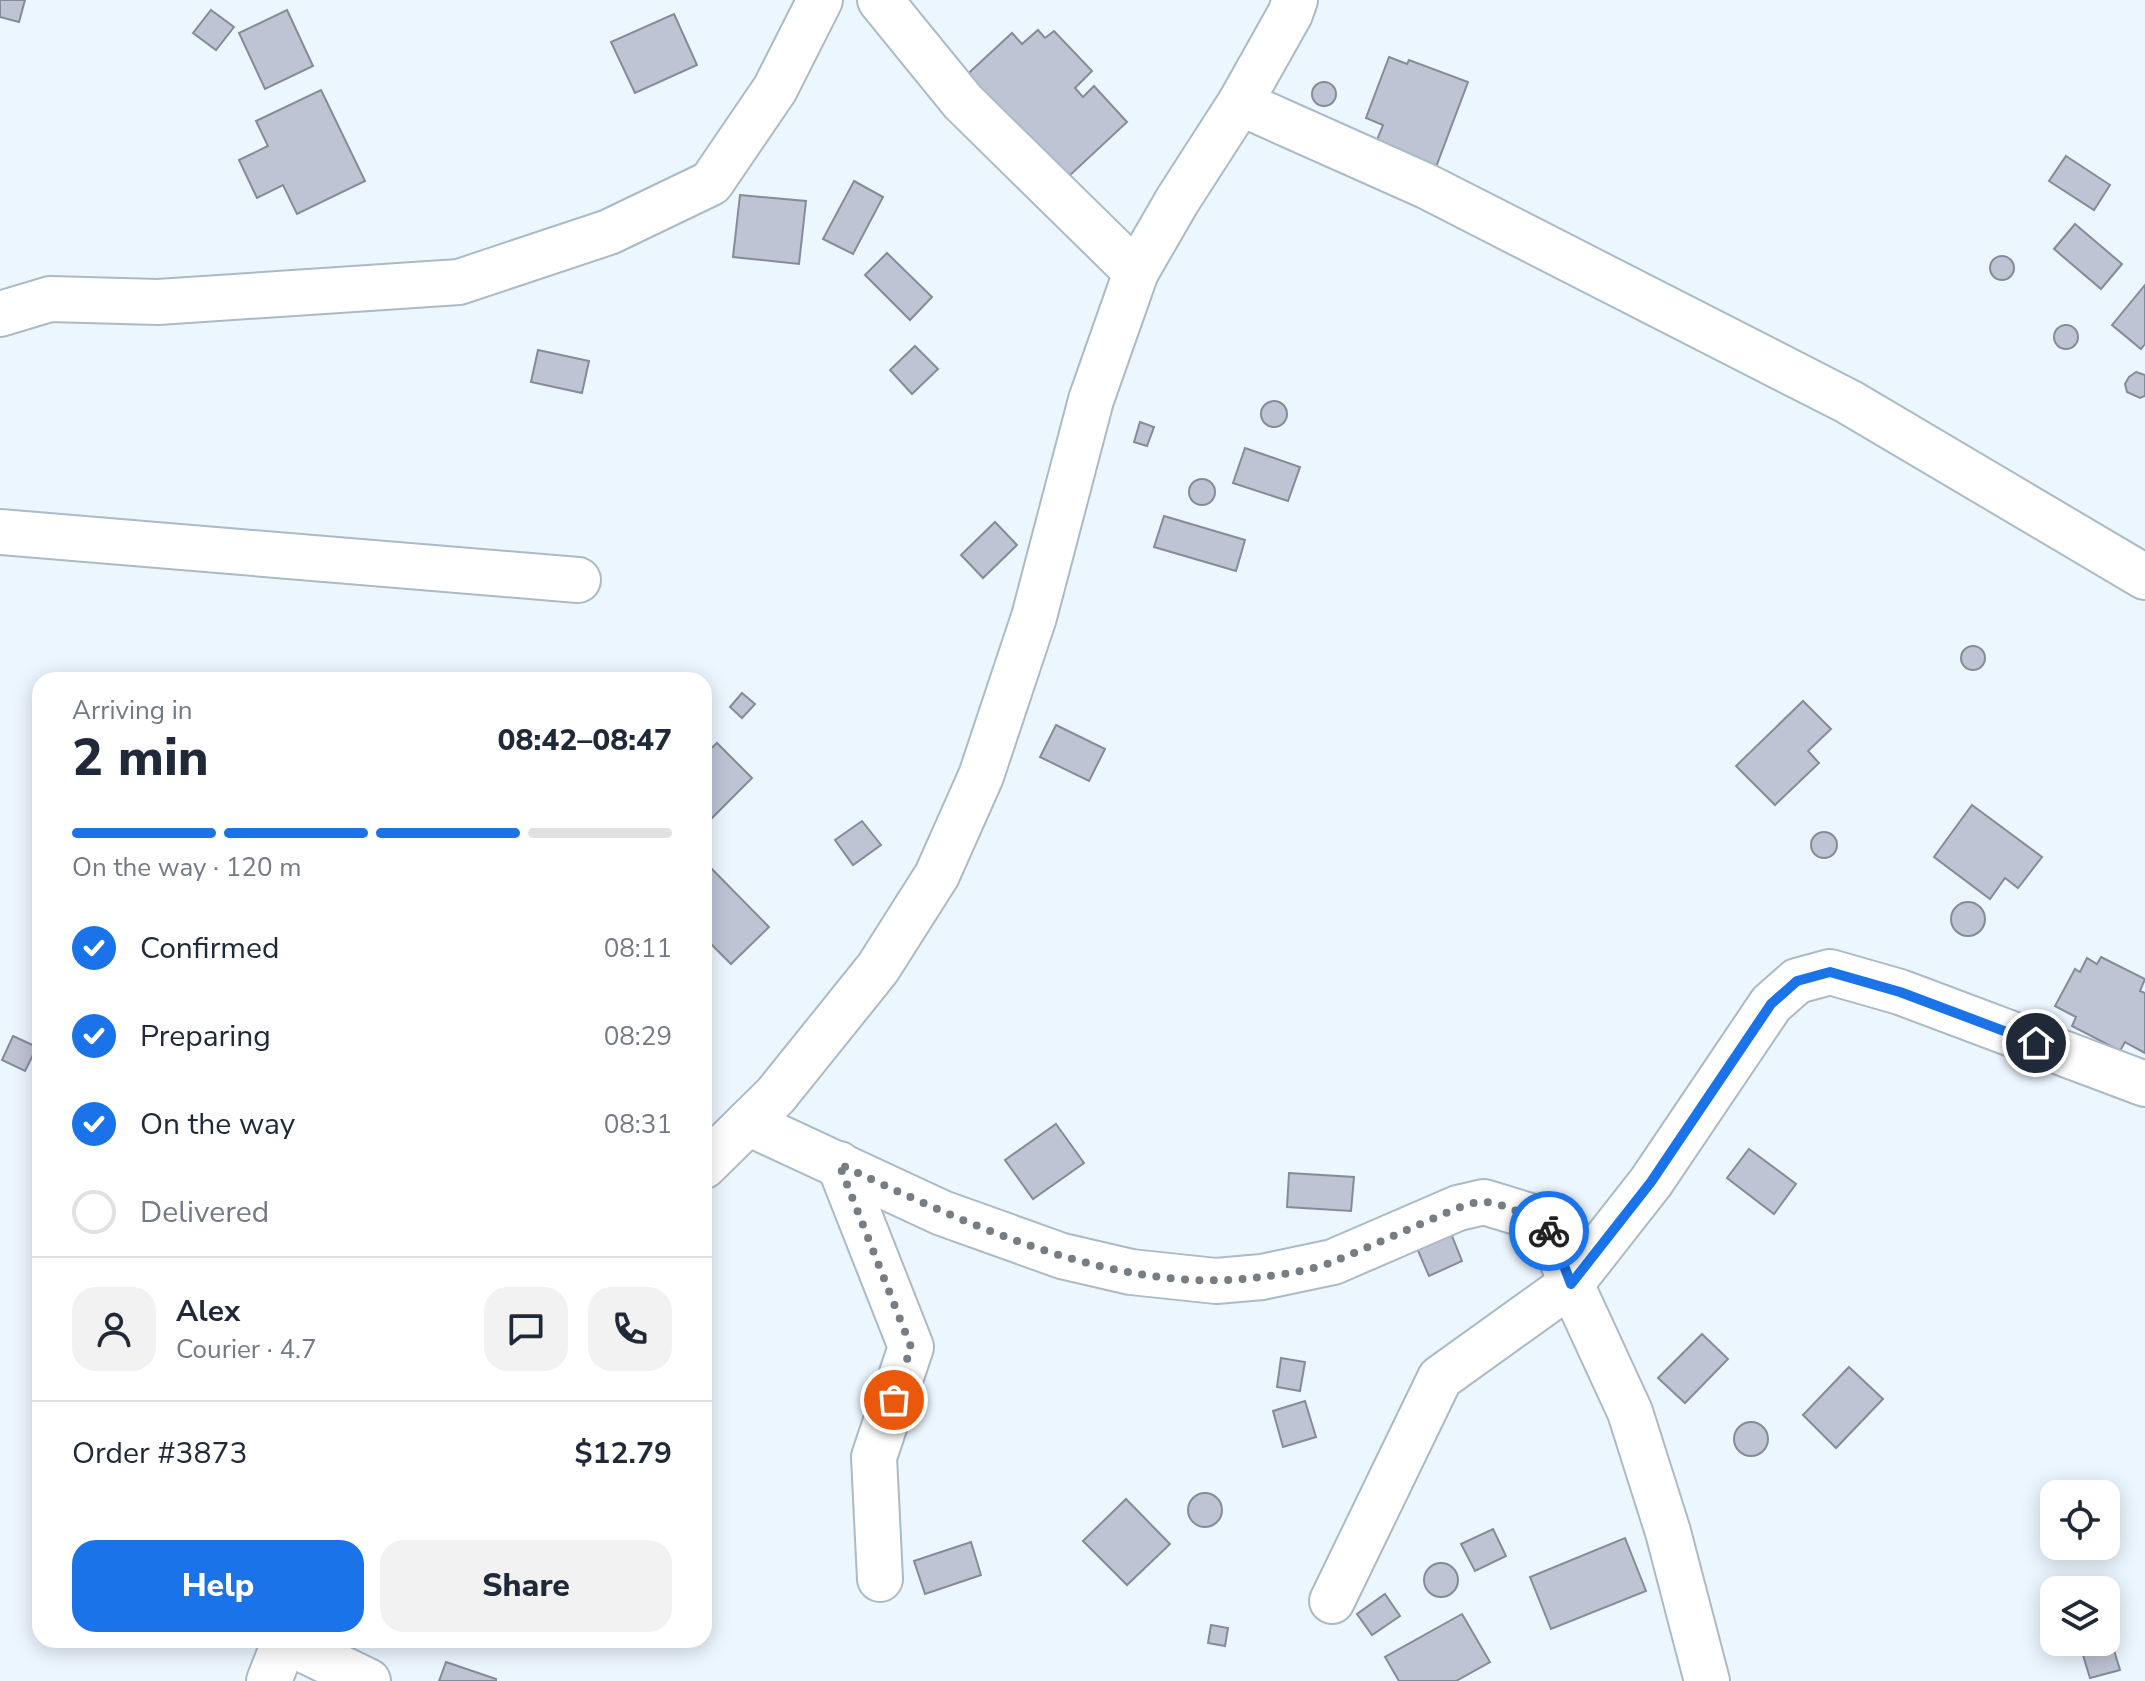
<!DOCTYPE html>
<html lang="en">
<head>
<meta charset="utf-8">
<style>
  body { margin:0; font-family:"Nunito Sans",sans-serif; background:#f2f2f3; color:#1f2937; height:100vh; display:flex; flex-direction:column; font-size:30px; white-space:nowrap }
  * { box-sizing:border-box; margin:0 }
  p { font-size:26px; color:#747a83 }
  .icon { flex:none; width:44px; height:44px; fill:none; stroke:currentColor; stroke-width:2; stroke-linecap:round; stroke-linejoin:round }
  .map { position:relative; flex:1; overflow:hidden }
  .details { position:absolute; left:32px; top:672px; width:680px; height:976px; display:flex; flex-direction:column; background:#fff; border-radius:24px; box-shadow:0 4px 20px #0003 }
  .details>* { flex:none }
  .fabs { position:absolute; left:2040px; top:1480px; display:grid; gap:16px }
  .fabs a { display:grid; place-items:center; width:80px; height:80px; border-radius:16px; background:#fff; box-shadow:0 4px 20px #0003; font-size:40px }
  .pin { position:absolute; display:grid; place-items:center; width:68px; height:68px; color:#fff; margin:-34px; border:4px solid #fff; border-radius:50%; box-shadow:0 2px 8px #0007 }
  .courier { position:absolute; display:grid; place-items:center; width:80px; height:80px; margin:-40px; border:6px solid #1a73e8; border-radius:50%; background:#fff; color:#222; box-shadow:0 2px 10px #0007 }
  .head em { font-style:normal; font-weight:800 }
  .head div { display:flex; flex-direction:column-reverse }
  .head { display:flex; align-items:center; justify-content:space-between; height:136px; padding:0 40px }
  h1 { font-size:52px; font-weight:800; line-height:60px }
  .bar { display:grid; grid-template-columns:repeat(4,1fr); gap:12px 8px; align-content:center; height:96px; padding:0 40px }
  .bar i { height:10px; border-radius:6px; background:#e0e1e3 }
  .bar .current { background:#1a73e8 }
  .bar p { grid-column:span 4 }
  .line { display:flex; align-items:center; gap:20px; padding:0 40px; border-top:2px solid #e0e1e3 }
  .line div { flex:1 }
  .round { display:grid; place-items:center; flex:none; width:84px; height:84px; border-radius:24px; background:#f2f2f3 }
  ol { padding:0 40px; list-style:none }
  li { display:flex; align-items:center; gap:24px; height:88px }
  li p { margin-inline-start:auto }
  li .icon { padding:8px; border-radius:50%; background:#1a73e8; color:#fff; stroke-width:4 }
  li:last-child { color:#747a83 }
  li i { width:44px; height:44px; border:4px solid #e0e1e3; border-radius:50% }
  .primary-button { display:flex; gap:16px; margin-top:auto; padding:16px 40px }
  .primary-button a { flex:1; height:92px; border-radius:24px; background:#1a73e8; color:#fff; font-size:32px; font-weight:800; line-height:92px; text-align:center }
  .primary-button a+a { background:#f2f2f3; color:#1f2937 }
  .map>svg:first-child { display:block }
  .building { fill:#bfc4d5; stroke:#868b9b; stroke-width:2 }
  .lines { fill:none; stroke-linecap:round; stroke-linejoin:round }
  .minor-casing { stroke:#aabac6; stroke-width:48 }
  .minor { stroke:#fff; stroke-width:44 }
  .done { stroke:#767d83; stroke-width:8; stroke-dasharray:0 14.4 }
  .route { stroke:#1a73e8; stroke-width:10 }
</style>
</head>
<body>
<div class="map">
<svg width="2145" height="1681" viewBox="0 0 2145 1681">
  <rect width="100%" height="100%" fill="#ecf6fe"/>
  <g class="building">
    <polygon points="0,0 25,0 19,22 0,17"/>
    <polygon points="211,10 234,27 216,50 193,33"/>
    <polygon points="287,10 313,66 265,89 239,33"/>
    <polygon points="674,14 697,65 635,93 611,42"/>
    <polygon points="1038,30 1045,38 1054,31 1092,71 1075,88 1083,97 1094,86 1127,122 1067,178 959,82 1012,33 1022,44"/>
    <polygon points="1389,57 1407,64 1409,60 1468,82 1436,167 1375,145 1383,125 1366,118"/>
    <circle cx="1324" cy="94" r="12"/>
    <polygon points="321,90 365,181 297,214 283,185 257,198 239,160 268,146 256,121"/>
    <polygon points="2066,156 2110,185 2094,210 2049,181"/>
    <polygon points="854,181 883,197 853,254 823,239"/>
    <polygon points="740,195 806,201 799,264 733,257"/>
    <polygon points="2075,224 2122,264 2101,289 2054,249"/>
    <polygon points="887,253 932,297 910,320 865,275"/>
    <circle cx="2002" cy="268" r="12"/>
    <polygon points="2145,285 2145,344 2141,349 2112,325"/>
    <circle cx="2066" cy="337" r="12"/>
    <polygon points="915,346 938,369 912,394 890,370"/>
    <polygon points="538,350 589,361 582,393 531,382"/>
    <polygon points="2136,372 2145,375 2145,396 2140,398 2127,392 2125,384 2129,377"/>
    <circle cx="1274" cy="414" r="13"/>
    <polygon points="1140,422 1154,427 1147,446 1134,442"/>
    <polygon points="1245,448 1300,467 1288,501 1233,483"/>
    <circle cx="1202" cy="492" r="13"/>
    <polygon points="1164,516 1245,540 1236,571 1154,547"/>
    <polygon points="995,522 1017,545 983,578 961,555"/>
    <circle cx="1973" cy="658" r="12"/>
    <polygon points="742,693 755,704 742,718 730,707"/>
    <polygon points="1803,701 1831,729 1808,751 1819,763 1775,805 1736,766"/>
    <polygon points="1056,725 1105,749 1089,781 1040,757"/>
    <polygon points="717,743 752,778 704,826 704,755"/>
    <polygon points="1972,805 2042,857 2018,888 2005,878 1990,899 1934,857"/>
    <polygon points="862,821 881,845 853,865 835,840"/>
    <circle cx="1824" cy="845" r="13"/>
    <polygon points="704,861 769,927 731,964 704,937"/>
    <circle cx="1968" cy="919" r="17"/>
    <polygon points="2101,957 2145,979 2140,991 2145,993 2145,1053 2125,1042 2120,1051 2072,1026 2076,1017 2055,1006 2075,969 2080,972 2087,958 2097,964"/>
    <polygon points="13,1036 37,1047 25,1071 2,1060"/>
    <polygon points="1056,1124 1084,1163 1033,1199 1005,1160"/>
    <polygon points="1749,1149 1796,1184 1774,1214 1727,1178"/>
    <polygon points="1289,1173 1354,1177 1351,1211 1287,1207"/>
    <polygon points="1450,1231 1462,1261 1429,1276 1416,1246"/>
    <polygon points="1702,1334 1728,1359 1685,1403 1658,1378"/>
    <polygon points="1281,1358 1305,1362 1300,1391 1277,1387"/>
    <polygon points="1849,1367 1883,1399 1836,1448 1803,1415"/>
    <polygon points="1305,1401 1316,1437 1283,1447 1273,1411"/>
    <circle cx="1751" cy="1439" r="17"/>
    <circle cx="1205" cy="1510" r="17"/>
    <polygon points="1126,1499 1170,1544 1127,1585 1083,1541"/>
    <polygon points="1493,1529 1506,1556 1475,1571 1461,1544"/>
    <polygon points="1625,1538 1646,1591 1551,1629 1530,1577"/>
    <polygon points="971,1542 981,1575 925,1594 914,1561"/>
    <circle cx="1441" cy="1580" r="17"/>
    <polygon points="1385,1594 1400,1616 1372,1635 1357,1614"/>
    <polygon points="1462,1614 1490,1662 1456,1681 1399,1681 1385,1657"/>
    <polygon points="2106,1624 2120,1670 2090,1678 2079,1642 2106,1642"/>
    <polygon points="1211,1625 1228,1628 1225,1646 1208,1643"/>
    <polygon points="446,1662 496,1679 496,1681 439,1681"/>
  </g>
  <g class="lines">
    <defs>
      <g id="minor">
        <polyline points="880,0 963,102 1136,272"/>
        <polyline points="1240,103 1426,186 1849,402 2145,577"/>
        <polyline points="0,314 50,299 158,302 459,282 609,232 711,183 775,89 820,0"/>
        <polyline points="0,532 578,580"/>
        <polyline points="748,1123 942,1213 1062,1256 1131,1272 1216,1281 1262,1277 1333,1262 1458,1208 1484,1202 1533,1217 1552,1234 1571,1284 1630,1412 1668,1532 1707,1681"/>
        <polyline points="839,1164 911,1347 874,1457 880,1579"/>
        <polyline points="704,1166 776,1095 878,968 937,875 981,776 1034,617 1091,400 1136,272 1177,201 1240,103 1290,14 1295,0"/>
        <polyline points="1332,1601 1440,1378 1571,1284 1651,1182 1771,1004 1797,981 1830,972 1900,992 2145,1084"/>
        <polyline points="285,1641 368,1681"/>
        <polyline points="269,1681 285,1640"/>
      </g>
    </defs>
    <use href="#minor" class="minor-casing"/>
    <use href="#minor" class="minor"/>
  </g>
  <g class="lines">
    <path class="done" d="M 894,1400 L 911,1347 L 839,1164 C 965,1223 1118,1297 1261,1277 C 1285,1274 1315,1270 1337,1260 C 1369,1247 1400,1233 1432,1219 C 1448,1213 1466,1202 1483,1202 C 1503,1202 1534,1218 1549,1231"/>
    <polyline class="route" points="1549,1231 1552,1234 1571,1284 1651,1182 1771,1004 1797,981 1830,972 1900,992 2036,1043"/>
  </g>
</svg>
<div class="fabs">
<a><svg class="icon" aria-label="locate" viewBox="0 0 24 24"><circle cx="12" cy="12" r="6"/><path d="M12 2v4M12 18v4M2 12h4M18 12h4"/></svg></a>
<a><svg class="icon" aria-label="layers" viewBox="0 0 24 24"><path d="M12 4l9 5-9 5-9-5zM3 14l9 5 9-5"/></svg></a>
</div>
<div class="pin" style="left:894px;top:1400px;background:#ea580c"><svg class="icon" aria-label="bag" viewBox="0 0 24 24"><path d="M5 8h14l-1 12H6zM9 8a3 3 0 0 1 6 0"/></svg></div>
<div class="pin" style="left:2036px;top:1043px;background:#1f2937"><svg class="icon" aria-label="home" viewBox="0 0 24 24"><path d="M3 11l9-7 9 7M6 9v11h12V9"/></svg></div>
<div class="courier" style="left:1549px;top:1231px"><svg class="icon" aria-label="bike" viewBox="0 0 24 24"><circle cx="6" cy="16" r="4"/><circle cx="18" cy="16" r="4"/><path d="M6 16l4-8h5l3 8M10 8l3 8H6M13 5h3"/></svg></div>
<section class="details">
<div class="head"><div><h1>2 min</h1><p>Arriving in</p></div><em>08:42–08:47</em></div>
<div class="bar"><i class="current"></i><i class="current"></i><i class="current"></i><i></i><p>On the way · 120 m</p></div>
<ol>
<li><svg class="icon" aria-label="check" viewBox="0 0 24 24"><path d="M5 12l5 5 9-10"/></svg>Confirmed<p>08:11</p></li>
<li><svg class="icon" aria-label="check" viewBox="0 0 24 24"><path d="M5 12l5 5 9-10"/></svg>Preparing<p>08:29</p></li>
<li><svg class="icon" aria-label="check" viewBox="0 0 24 24"><path d="M5 12l5 5 9-10"/></svg>On the way<p>08:31</p></li>
<li><i></i>Delivered</li>
</ol>
<div class="line" style="height:144px"><a class="round"><svg class="icon" aria-label="person" viewBox="0 0 24 24"><circle cx="12" cy="8" r="4"/><path d="M4 21q1-7 8-7t8 7"/></svg></a><div><b>Alex</b><p>Courier · 4.7</p></div><a class="round"><svg class="icon" aria-label="chat" viewBox="0 0 24 24"><path d="M4 5h16v11H9l-5 4z"/></svg></a><a class="round"><svg class="icon" aria-label="phone" viewBox="0 0 24 24"><path d="M5 4h4l2 5-3 2q2 4 5 5l2-3 5 2v4C11 20 4 13 5 4z"/></svg></a></div>
<div class="line" style="height:104px"><div>Order #3873</div><b>$12.79</b></div>
<div class="primary-button"><a>Help</a><a>Share</a></div>
</section>
</div>
</body>
</html>
